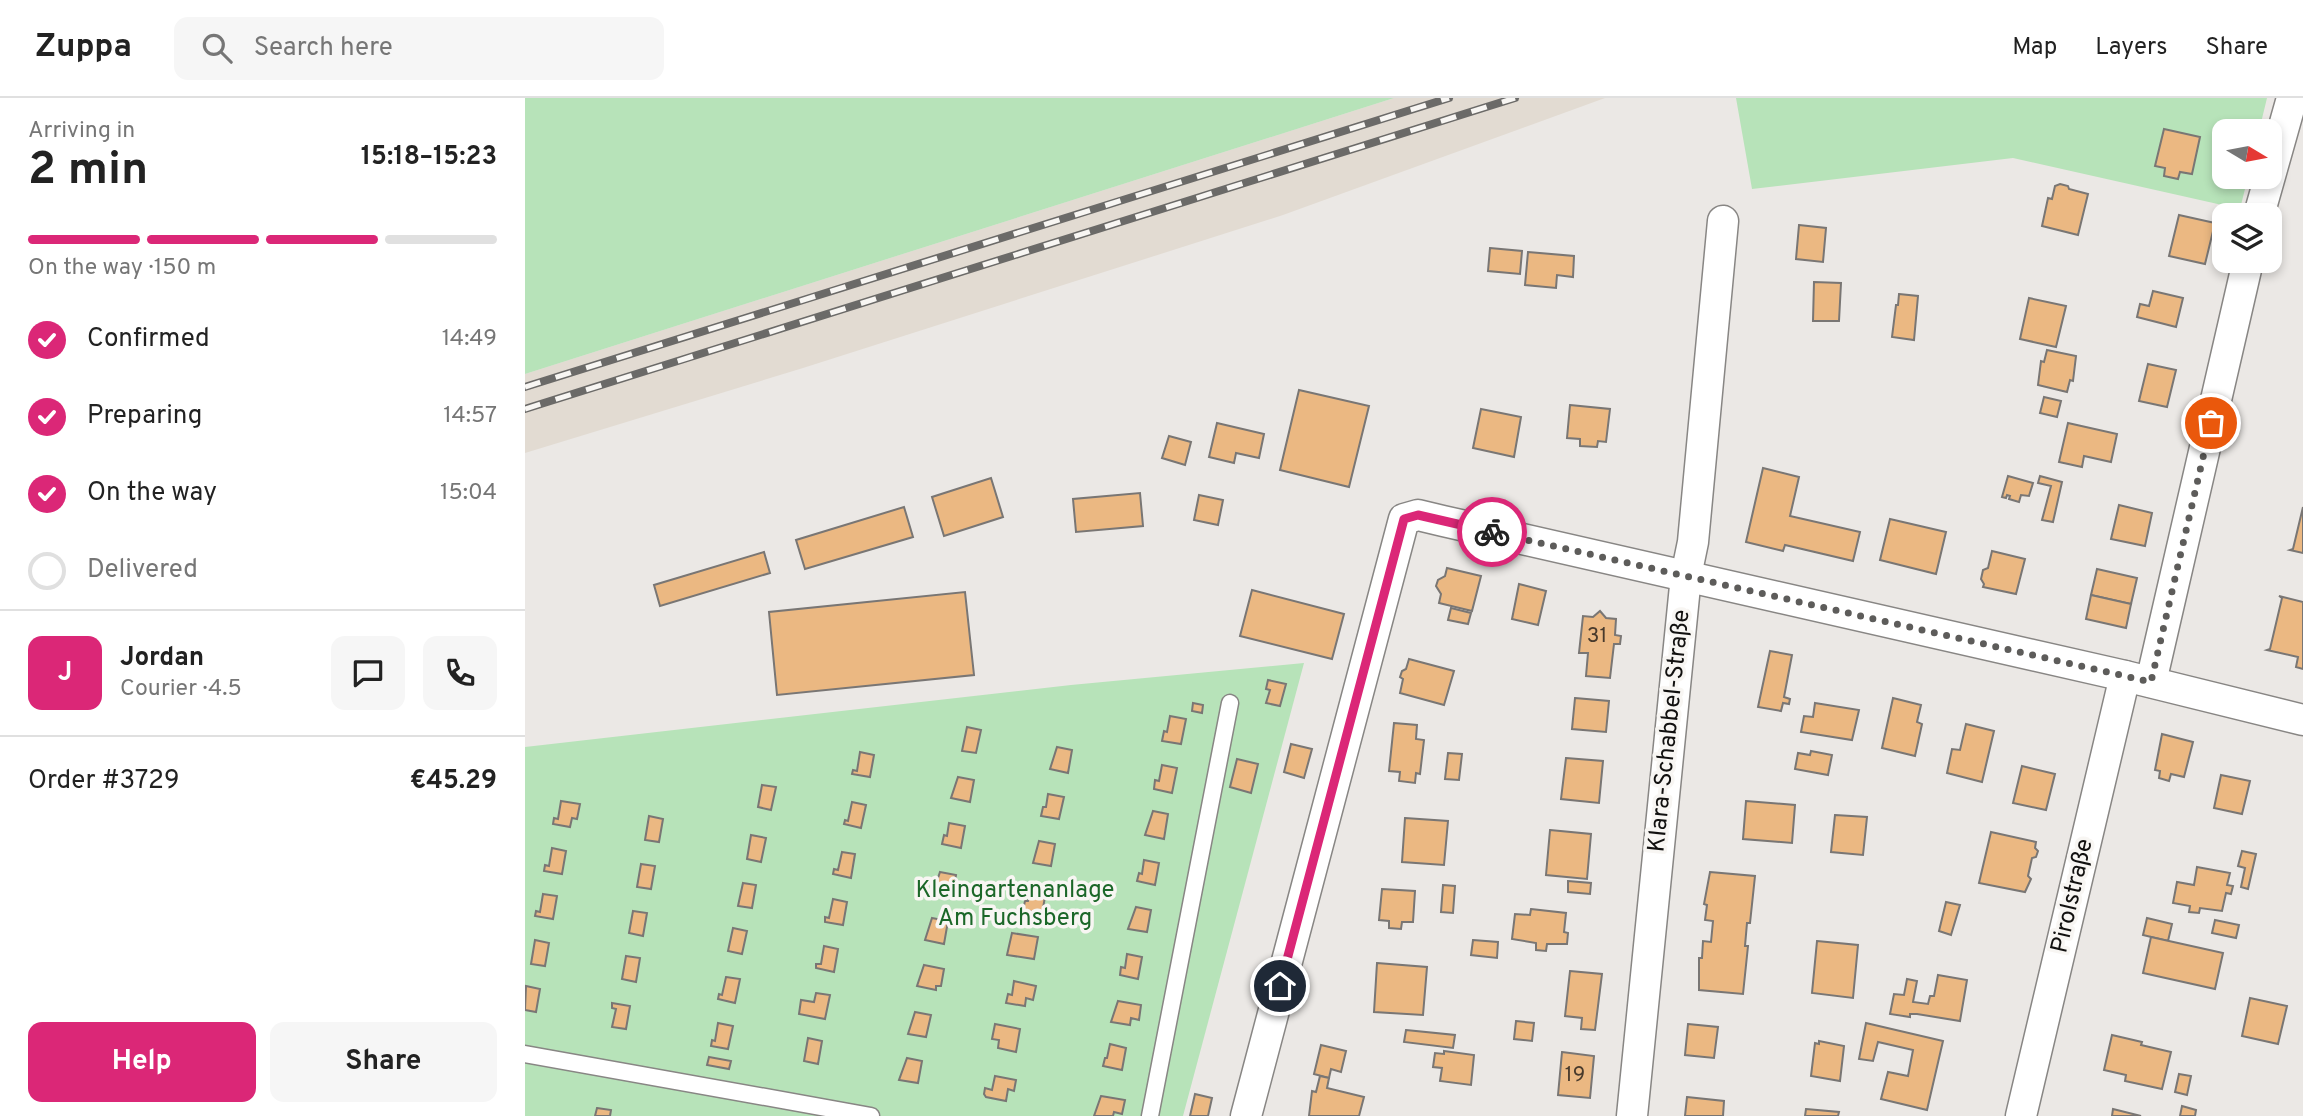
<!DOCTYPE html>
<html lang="en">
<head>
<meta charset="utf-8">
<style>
  body { margin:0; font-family:Overpass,sans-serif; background:#f6f6f6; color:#222; height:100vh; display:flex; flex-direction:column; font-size:26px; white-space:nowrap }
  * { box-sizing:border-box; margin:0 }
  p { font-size:23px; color:#767676 }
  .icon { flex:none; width:38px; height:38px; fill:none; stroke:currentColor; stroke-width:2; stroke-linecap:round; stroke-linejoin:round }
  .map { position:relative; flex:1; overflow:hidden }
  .panel { display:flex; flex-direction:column; background:#fff; width:525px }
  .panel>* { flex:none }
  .needle { width:46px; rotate:100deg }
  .tools { position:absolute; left:1687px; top:21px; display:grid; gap:14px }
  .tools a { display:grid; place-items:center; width:70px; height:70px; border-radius:14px; background:#fff; box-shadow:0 4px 10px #0003; font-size:35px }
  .pin { position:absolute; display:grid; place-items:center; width:60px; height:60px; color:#fff; margin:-30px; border:4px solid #fff; border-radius:50%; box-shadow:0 2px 7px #0007 }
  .courier { position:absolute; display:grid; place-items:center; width:70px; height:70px; margin:-35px; border:5px solid #db2777; border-radius:50%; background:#fff; color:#222; box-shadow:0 2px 9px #0007 }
  .head em { font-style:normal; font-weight:700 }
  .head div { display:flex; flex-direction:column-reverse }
  .head { display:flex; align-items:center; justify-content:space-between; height:119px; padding:0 28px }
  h1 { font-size:46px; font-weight:700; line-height:52px }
  .bar { display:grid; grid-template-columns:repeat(4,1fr); gap:10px 7px; align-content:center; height:84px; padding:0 28px }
  .bar i { height:9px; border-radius:5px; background:#e0e0e0 }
  .bar .on { background:#db2777 }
  .bar p { grid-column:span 4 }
  .line { display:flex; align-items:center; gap:18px; padding:0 28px; border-top:2px solid #e0e0e0 }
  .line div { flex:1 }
  .round { display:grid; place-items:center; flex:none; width:74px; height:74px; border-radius:14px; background:#f6f6f6 }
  ol { padding:0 28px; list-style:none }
  li { display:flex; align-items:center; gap:21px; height:77px }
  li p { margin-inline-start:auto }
  li .icon { padding:7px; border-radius:50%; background:#db2777; color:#fff; stroke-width:4 }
  li:last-child { color:#767676 }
  li i { width:38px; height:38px; border:4px solid #e0e0e0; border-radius:50% }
  .action { display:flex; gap:14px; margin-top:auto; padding:14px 28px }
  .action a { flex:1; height:80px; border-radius:14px; background:#db2777; color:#fff; font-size:28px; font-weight:700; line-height:80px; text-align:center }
  .action a+a { background:#f6f6f6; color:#222 }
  header { display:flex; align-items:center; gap:42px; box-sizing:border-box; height:98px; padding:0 35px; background:#fff; border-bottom:2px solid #e0e0e0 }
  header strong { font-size:33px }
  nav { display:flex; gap:38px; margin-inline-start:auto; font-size:24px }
  .search { width:490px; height:63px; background:#f6f6f6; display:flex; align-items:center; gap:18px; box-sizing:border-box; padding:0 24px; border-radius:14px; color:#767676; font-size:26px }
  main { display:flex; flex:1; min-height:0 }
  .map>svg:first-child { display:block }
  .built { fill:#e2dbd2 }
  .green { fill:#b7e3b9 }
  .building { fill:#ebb882; stroke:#797674; stroke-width:2 }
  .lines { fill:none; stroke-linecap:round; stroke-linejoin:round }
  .lane-casing { stroke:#888684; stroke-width:19 }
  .street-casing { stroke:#888684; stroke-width:33 }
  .lane { stroke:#fff; stroke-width:16 }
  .street { stroke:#fff; stroke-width:30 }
  .rail-casing { stroke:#6b6a68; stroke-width:8 }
  .rail { stroke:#f8f6f3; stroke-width:5; stroke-dasharray:16; stroke-linecap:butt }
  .done { stroke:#5d5c5a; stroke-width:7; stroke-dasharray:0 12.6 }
  .route { stroke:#db2777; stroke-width:9 }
  .labels { text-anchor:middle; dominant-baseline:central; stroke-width:7; stroke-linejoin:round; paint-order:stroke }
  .number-label { font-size:21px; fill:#483a2c }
  .street-label { font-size:24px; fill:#11100f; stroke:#f8f6f3 }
  .park-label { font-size:24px; fill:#1b6728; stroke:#f8f6f3 }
</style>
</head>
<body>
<header>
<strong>Zuppa</strong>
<div class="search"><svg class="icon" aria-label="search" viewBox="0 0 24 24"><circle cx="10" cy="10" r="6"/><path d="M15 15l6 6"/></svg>Search here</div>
<nav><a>Map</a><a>Layers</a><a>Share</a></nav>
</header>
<main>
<section class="panel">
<div class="head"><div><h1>2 min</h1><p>Arriving in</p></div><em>15:18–15:23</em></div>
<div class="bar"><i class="on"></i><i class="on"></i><i class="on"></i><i></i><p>On the way · 150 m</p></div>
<ol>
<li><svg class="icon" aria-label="check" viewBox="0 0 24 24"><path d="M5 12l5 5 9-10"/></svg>Confirmed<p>14:49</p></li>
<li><svg class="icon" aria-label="check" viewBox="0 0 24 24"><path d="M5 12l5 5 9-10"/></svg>Preparing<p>14:57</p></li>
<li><svg class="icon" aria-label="check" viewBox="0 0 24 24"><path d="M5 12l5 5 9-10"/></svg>On the way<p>15:04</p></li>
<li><i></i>Delivered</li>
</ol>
<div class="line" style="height:126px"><b class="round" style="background:#db2777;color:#fff">J</b><div><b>Jordan</b><p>Courier · 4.5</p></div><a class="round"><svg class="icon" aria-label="chat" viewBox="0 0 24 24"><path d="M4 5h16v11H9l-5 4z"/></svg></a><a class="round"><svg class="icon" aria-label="phone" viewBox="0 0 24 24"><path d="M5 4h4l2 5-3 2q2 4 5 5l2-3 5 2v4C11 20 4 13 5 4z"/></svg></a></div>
<div class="line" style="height:91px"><div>Order #3729</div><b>€45.29</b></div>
<div class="action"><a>Help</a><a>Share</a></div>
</section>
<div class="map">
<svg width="1778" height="1018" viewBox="0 0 1778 1018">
  <rect width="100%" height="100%" fill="#ebe8e5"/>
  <polygon class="built" points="869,0 1080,0 758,117 278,270 0,355 0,276"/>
  <g class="green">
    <polygon points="0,0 869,0 0,276"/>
    <polygon points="1211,0 1742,0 1734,33 1699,33 1699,79 1723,79 1715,111 1488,60 1227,91"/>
    <polygon points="779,565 658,1018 0,1018 0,649 546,587"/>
  </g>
  <g class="building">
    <polygon points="1639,31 1675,39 1667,76 1655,74 1653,81 1639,78 1640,70 1630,68"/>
    <polygon points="1535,86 1543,88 1544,91 1563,96 1553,137 1517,128 1523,100 1527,101 1530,88"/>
    <polygon points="1654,117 1690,125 1680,166 1644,158"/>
    <polygon points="1274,127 1301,130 1298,164 1271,161"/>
    <polygon points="965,150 997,153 995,176 963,173"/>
    <polygon points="1003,154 1049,158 1048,179 1032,177 1031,190 1000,187"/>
    <polygon points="1289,184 1316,185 1314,223 1288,223"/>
    <polygon points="1628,193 1658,200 1651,229 1612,219 1615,206 1624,208"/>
    <polygon points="1374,196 1393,198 1389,242 1367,239 1371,207 1373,207"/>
    <polygon points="1504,200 1541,208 1531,249 1495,241"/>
    <polygon points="1522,252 1551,258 1548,283 1545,282 1542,294 1513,287 1516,263 1519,264"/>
    <polygon points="1623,266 1651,272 1642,309 1614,303"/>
    <polygon points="774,292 844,308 824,389 755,372"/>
    <polygon points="1519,299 1536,303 1532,319 1515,315"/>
    <polygon points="1045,307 1085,311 1081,344 1073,343 1072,349 1055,348 1055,341 1042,340"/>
    <polygon points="956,311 996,319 989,359 948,350"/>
    <polygon points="692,325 739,336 734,360 711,355 709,365 684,359"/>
    <polygon points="1543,325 1592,336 1586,364 1559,358 1557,369 1534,364"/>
    <polygon points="644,338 666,344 660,367 637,360"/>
    <polygon points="1238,370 1274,379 1265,418 1335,434 1328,463 1260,447 1258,453 1221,444"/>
    <polygon points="1483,378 1508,385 1504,398 1496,397 1494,404 1484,401 1485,398 1482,397 1481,400 1477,399"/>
    <polygon points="1515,378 1537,384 1528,424 1517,422 1526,388 1513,385"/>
    <polygon points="466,380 478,419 419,438 407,399"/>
    <polygon points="615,395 618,428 551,434 548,401"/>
    <polygon points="674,397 698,402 693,427 669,422"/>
    <polygon points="1594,407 1627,415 1620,448 1586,441"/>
    <polygon points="379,409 388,439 280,471 271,442"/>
    <polygon points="1778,409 1778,455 1765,452 1768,451"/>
    <polygon points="1365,421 1421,434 1411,476 1355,462"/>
    <polygon points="1467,453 1500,461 1491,496 1458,489 1459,486 1456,481 1458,472 1463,470"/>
    <polygon points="239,454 245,475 135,508 129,487"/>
    <polygon points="922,470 956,478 947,513 914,505 916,496 911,488 913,482 920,478"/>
    <polygon points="1572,471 1612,480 1606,506 1566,497"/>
    <polygon points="994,486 1021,493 1013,527 987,521"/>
    <polygon points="727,492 819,516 807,561 715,538"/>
    <polygon points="440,494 449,577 252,597 244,514"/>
    <polygon points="1566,497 1606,506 1601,530 1561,521"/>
    <polygon points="1754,498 1778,504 1778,571 1771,569 1773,559 1742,552 1745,551 1757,500"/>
    <polygon points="926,510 946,515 943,526 923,522"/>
    <polygon points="1075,513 1081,520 1091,521 1090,537 1096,538 1095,546 1089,546 1085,580 1061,578 1063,555 1054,555 1058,518 1068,519"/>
    <polygon points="1245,553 1267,557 1259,599 1265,601 1264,606 1258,605 1256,613 1233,609"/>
    <polygon points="884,561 929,573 919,607 875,595 878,581 875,579 877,573 881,571"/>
    <polygon points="743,582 761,586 755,608 741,605 745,592 741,591"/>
    <polygon points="1050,600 1084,603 1081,634 1047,631"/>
    <polygon points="1368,600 1396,607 1392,624 1397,626 1390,658 1357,650"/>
    <polygon points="668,605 678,607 677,615 667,613"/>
    <polygon points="1290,605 1334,612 1327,642 1276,634 1279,618 1288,619"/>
    <polygon points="645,618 661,621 656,646 637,643 639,633 642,634"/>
    <polygon points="869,625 892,627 891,641 899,642 895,676 891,675 890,685 874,683 875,674 864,673"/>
    <polygon points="1441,626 1469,633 1457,684 1422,675 1427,651 1435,652"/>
    <polygon points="442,629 456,632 451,655 437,653"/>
    <polygon points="1637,636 1668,644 1659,679 1646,676 1644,683 1634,680 1635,673 1630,672"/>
    <polygon points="766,646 787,651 779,680 759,674"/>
    <polygon points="532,649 547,652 543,675 525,671"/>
    <polygon points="1286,653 1307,657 1303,677 1270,671 1273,655 1285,657"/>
    <polygon points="335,654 349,657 345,679 327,676 328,672 332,673"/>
    <polygon points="923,655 937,656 934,682 920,681"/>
    <polygon points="1041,660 1078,663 1074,705 1036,701"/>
    <polygon points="712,661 733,666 726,695 705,689"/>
    <polygon points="637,667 652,670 647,695 629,691 630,682 634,683"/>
    <polygon points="1497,668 1530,676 1521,712 1488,705"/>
    <polygon points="1696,677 1725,683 1717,716 1689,710"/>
    <polygon points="433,679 449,682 445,704 426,700"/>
    <polygon points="237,687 251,689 246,712 233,709"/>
    <polygon points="523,696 539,699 534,721 516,718 518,709 521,709"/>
    <polygon points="36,703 55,706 52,721 47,720 45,729 28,726 29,720 33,721"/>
    <polygon points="1221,703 1270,707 1267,745 1218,741"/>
    <polygon points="327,704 341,707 336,730 319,726 320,722 323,723"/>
    <polygon points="628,713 643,716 639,741 620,737"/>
    <polygon points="1310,717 1342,719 1338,757 1306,754"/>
    <polygon points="124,718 138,721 134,744 120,742"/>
    <polygon points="880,720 923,723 919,767 877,764"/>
    <polygon points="424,725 440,728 436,750 417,746 419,737 422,738"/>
    <polygon points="1025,732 1066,736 1062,781 1021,777"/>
    <polygon points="1466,734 1511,744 1510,750 1513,753 1511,759 1507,760 1503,778 1506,781 1500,794 1454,785"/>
    <polygon points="226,737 241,740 236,764 222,761"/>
    <polygon points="514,743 530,746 526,768 508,765"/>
    <polygon points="27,750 41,753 37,776 19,773 20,767 24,768"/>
    <polygon points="1717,753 1731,756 1723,791 1716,789 1720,770 1713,768"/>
    <polygon points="317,754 330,756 326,780 308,776 309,771 313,772"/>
    <polygon points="619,762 634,765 630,787 612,783 614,775 617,776"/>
    <polygon points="116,766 130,768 126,791 112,789"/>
    <polygon points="1672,769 1705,775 1702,787 1708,788 1706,796 1701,795 1697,813 1675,810 1674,815 1664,814 1665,808 1648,805 1652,784 1669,787"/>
    <polygon points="415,774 431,777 427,799 408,795"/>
    <polygon points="1185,774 1230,778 1225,825 1222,825 1220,848 1223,848 1218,896 1174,892 1174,860 1177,860 1178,843 1186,844 1188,823 1180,822 1182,807 1179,806"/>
    <polygon points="1043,783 1066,785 1065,796 1043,794"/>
    <polygon points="218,785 231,787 227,810 213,808"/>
    <polygon points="918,787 930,788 928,815 916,814"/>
    <polygon points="506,790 521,793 517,816 498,812 500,803 503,803"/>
    <polygon points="857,791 890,793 888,824 877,824 876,831 864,830 864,823 854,822"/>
    <polygon points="18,796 32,798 28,821 10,818 11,813 15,814"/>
    <polygon points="308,801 322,804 318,827 300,824 300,819 304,820"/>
    <polygon points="1421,804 1435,807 1426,837 1414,833"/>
    <polygon points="611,809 626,812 622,834 603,831"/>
    <polygon points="1006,811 1041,815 1039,834 1043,835 1042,846 1022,846 1021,853 1011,852 1011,845 987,841 990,816 1005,817"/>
    <polygon points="108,813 122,815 118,838 104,835"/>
    <polygon points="407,820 423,823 419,846 400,842"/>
    <polygon points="1622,820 1647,826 1643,843 1618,837"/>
    <polygon points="1690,822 1714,827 1711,840 1687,835"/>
    <polygon points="208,830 222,833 217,856 203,853"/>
    <polygon points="487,835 513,839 509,861 482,857"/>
    <polygon points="1626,839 1698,855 1690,891 1618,875"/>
    <polygon points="10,842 24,845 20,868 6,866"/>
    <polygon points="948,842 973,844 972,860 946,857"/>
    <polygon points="1292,843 1333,847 1328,900 1287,895"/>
    <polygon points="299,848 313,851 309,874 291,870 291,866 296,866"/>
    <polygon points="602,856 617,859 613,881 595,877 596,869 600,870"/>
    <polygon points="101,858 115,860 111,884 97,881"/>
    <polygon points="852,865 902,869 898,917 849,914"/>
    <polygon points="399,867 419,871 416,888 411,888 411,892 392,888"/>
    <polygon points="1045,873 1077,876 1070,932 1056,931 1057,920 1040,918"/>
    <polygon points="1413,877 1442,882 1435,923 1392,916 1385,916 1385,919 1365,916 1369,896 1379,897 1382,881 1392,883 1388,904 1403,906 1405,898 1409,898"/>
    <polygon points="201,879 215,881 210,905 193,901 194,896 197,897"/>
    <polygon points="489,883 511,888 508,902 501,900 500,908 481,905 483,896 487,897"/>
    <polygon points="1,888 15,891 11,914 0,912"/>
    <polygon points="291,895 305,897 300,921 274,916 276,902 289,904"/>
    <polygon points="1725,900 1762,908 1753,946 1717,938"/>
    <polygon points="593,903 616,907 614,922 606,920 605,927 586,924"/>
    <polygon points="87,905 105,908 101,931 87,929 91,911 87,910"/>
    <polygon points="390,914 406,917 401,939 383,936"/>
    <polygon points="991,923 1009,925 1007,943 989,941"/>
    <polygon points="193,925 208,928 203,951 186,948 187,942 190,943"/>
    <polygon points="1341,925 1418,943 1402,1012 1356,1001 1363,974 1383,978 1388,952 1353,944 1348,963 1334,961"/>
    <polygon points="470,926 495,931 491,954 473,950 474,942 467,941"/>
    <polygon points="1163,926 1193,929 1189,960 1160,957"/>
    <polygon points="881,932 930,937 928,950 879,944"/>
    <polygon points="1587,937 1617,944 1616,947 1646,954 1637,991 1600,983 1601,977 1579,972"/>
    <polygon points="283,940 297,943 293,966 279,963"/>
    <polygon points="1294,943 1319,948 1315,983 1286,978 1290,945 1294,946"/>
    <polygon points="585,946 601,950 597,972 578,968 580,960 582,960"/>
    <polygon points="796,947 821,953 816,974 806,971 804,980 789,976"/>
    <polygon points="919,953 949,957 946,987 915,983 917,970 908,969 910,955 919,956"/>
    <polygon points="1037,954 1069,958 1065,1000 1033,997"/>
    <polygon points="184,959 206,963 204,971 182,967"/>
    <polygon points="382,960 397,963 393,985 374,982"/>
    <polygon points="1654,976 1666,978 1662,997 1650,994"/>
    <polygon points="470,978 491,982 489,993 483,991 481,1003 461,999 459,996 460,990 467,992"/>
    <polygon points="795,978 804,980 802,990 839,999 834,1018 784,1018 787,993 791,994"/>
    <polygon points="670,996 687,1000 683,1018 665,1018"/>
    <polygon points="576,998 600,1002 597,1016 589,1014 588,1018 569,1018"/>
    <polygon points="1162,999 1199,1003 1198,1018 1160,1018"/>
    <polygon points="1657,1008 1671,1012 1670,1018 1655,1018"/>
    <polygon points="72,1010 86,1012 85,1018 70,1018"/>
    <polygon points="1281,1011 1314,1014 1313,1018 1280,1018"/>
    <polygon points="1588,1011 1616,1018 1587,1018"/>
  </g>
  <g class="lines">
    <defs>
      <g id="lane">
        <polyline points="0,956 346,1018"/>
        <polyline points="625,1018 705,605"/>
      </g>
      <g id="street">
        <polyline points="1734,117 1767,0"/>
        <polyline points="1626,584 1723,163"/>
        <polyline points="721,1018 879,421 893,417 918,423 1600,578 1778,622"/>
        <polyline points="1107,1018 1161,478 1168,444 1198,123"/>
        <polyline points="1496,1018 1600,578"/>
      </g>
    </defs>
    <use href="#lane" class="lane-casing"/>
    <use href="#street" class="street-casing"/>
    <use href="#lane" class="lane"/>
    <use href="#street" class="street"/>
    <defs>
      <g id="rail">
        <polyline points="0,289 924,0"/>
        <polyline points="0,311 990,0"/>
      </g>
    </defs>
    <use href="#rail" class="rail-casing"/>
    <use href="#rail" class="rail"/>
  </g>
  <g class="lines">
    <polyline class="done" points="967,434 1626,584 1686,325"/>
    <polyline class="route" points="755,888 879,421 893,417 967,434"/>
  </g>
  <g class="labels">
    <g class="number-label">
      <text x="1072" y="538">31</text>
      <text x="1050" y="977">19</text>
    </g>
    <g class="street-label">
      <text transform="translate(1145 633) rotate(-84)">Klara-Schabbel-Straße</text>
      <text transform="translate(1548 798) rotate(-77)">Pirolstraße</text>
    </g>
    <g class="park-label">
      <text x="490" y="793">Kleingartenanlage<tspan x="490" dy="28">Am Fuchsberg</tspan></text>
    </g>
  </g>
</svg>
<div class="tools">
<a><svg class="needle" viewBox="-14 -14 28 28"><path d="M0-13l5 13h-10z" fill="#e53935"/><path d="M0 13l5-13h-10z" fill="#767676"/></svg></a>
<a><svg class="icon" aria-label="layers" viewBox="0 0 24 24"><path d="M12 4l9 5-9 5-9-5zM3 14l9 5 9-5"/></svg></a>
</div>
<div class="pin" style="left:1686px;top:325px;background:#ea580c"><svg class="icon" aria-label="bag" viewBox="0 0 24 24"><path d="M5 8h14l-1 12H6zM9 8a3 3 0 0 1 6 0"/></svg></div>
<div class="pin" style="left:755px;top:888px;background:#1f2937"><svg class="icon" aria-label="home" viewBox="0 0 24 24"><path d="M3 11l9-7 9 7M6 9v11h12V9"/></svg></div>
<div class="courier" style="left:967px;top:434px"><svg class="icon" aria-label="bike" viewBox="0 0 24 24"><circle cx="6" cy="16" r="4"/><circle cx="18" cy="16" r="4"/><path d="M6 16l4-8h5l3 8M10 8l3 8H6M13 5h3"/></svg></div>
</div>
</main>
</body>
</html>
